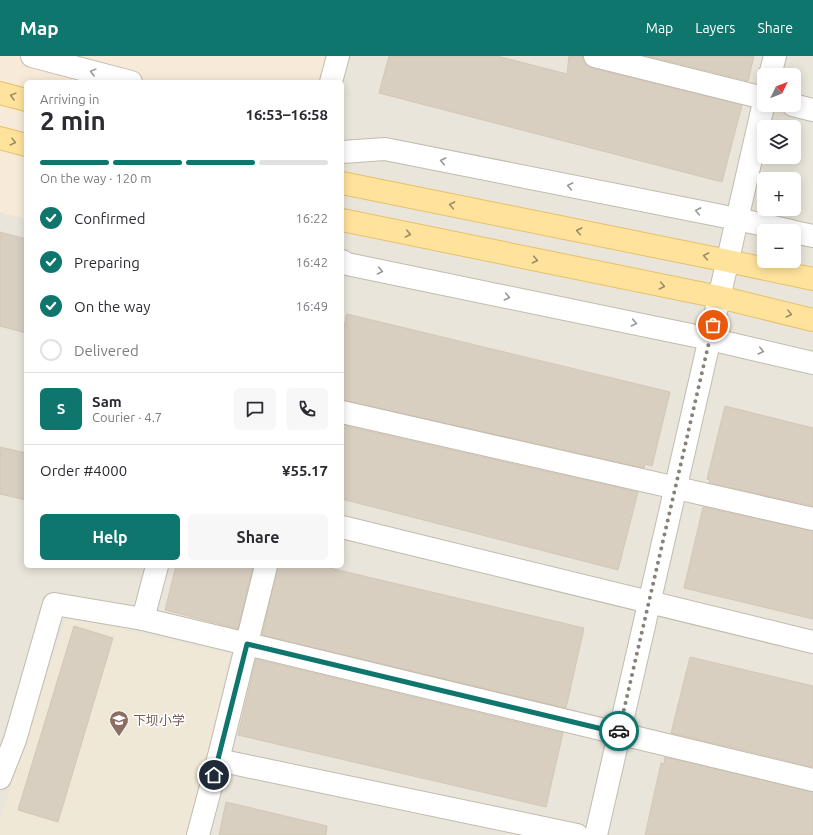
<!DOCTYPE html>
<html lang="en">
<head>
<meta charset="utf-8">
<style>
  body { margin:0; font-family:Ubuntu,"Noto Sans SC",sans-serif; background:#f7f7f7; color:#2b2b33; height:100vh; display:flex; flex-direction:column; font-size:15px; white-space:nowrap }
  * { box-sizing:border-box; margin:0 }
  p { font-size:13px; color:#7c7c81 }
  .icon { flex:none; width:22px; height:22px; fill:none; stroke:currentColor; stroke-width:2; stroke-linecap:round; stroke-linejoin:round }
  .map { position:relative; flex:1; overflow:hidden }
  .details { position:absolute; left:24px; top:24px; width:320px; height:488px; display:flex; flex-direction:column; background:#fff; border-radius:6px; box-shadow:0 2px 10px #0003 }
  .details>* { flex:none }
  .needle { width:26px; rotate:47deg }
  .fabs { position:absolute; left:757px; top:12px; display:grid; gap:8px }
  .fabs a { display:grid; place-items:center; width:44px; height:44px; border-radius:6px; background:#fff; box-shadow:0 2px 10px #0003; font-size:20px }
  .pin { position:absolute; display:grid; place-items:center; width:34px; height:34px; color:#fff; margin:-17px; border:2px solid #fff; border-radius:50%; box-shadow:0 1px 4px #0007 }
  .courier { position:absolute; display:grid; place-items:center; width:40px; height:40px; margin:-20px; border:3px solid #0f766e; border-radius:50%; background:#fff; color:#222; box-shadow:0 1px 5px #0007 }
  .summary em { font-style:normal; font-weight:700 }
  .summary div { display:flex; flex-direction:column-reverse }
  .summary { display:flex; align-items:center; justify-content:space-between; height:68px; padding:0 16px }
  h1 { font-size:26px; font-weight:700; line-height:30px }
  .bar { display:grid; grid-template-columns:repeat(4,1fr); gap:6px 4px; align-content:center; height:48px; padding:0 16px }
  .bar i { height:5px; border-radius:3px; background:#e1e1e2 }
  .bar .selected { background:#0f766e }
  .bar p { grid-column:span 4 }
  .line { display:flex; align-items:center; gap:10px; padding:0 16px; border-top:1px solid #e1e1e2 }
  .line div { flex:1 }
  .round { display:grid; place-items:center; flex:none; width:42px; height:42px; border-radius:6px; background:#f7f7f7 }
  ol { padding:0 16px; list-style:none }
  li { display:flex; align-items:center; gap:12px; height:44px }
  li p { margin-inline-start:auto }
  li .icon { padding:4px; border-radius:50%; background:#0f766e; color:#fff; stroke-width:4 }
  li:last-child { color:#7c7c81 }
  li i { width:22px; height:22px; border:2px solid #e1e1e2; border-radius:50% }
  .action { display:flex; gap:8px; margin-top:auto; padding:8px 16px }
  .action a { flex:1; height:46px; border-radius:6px; background:#0f766e; color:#fff; font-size:16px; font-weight:700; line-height:46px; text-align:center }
  .action a+a { background:#f7f7f7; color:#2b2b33 }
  header { display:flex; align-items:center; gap:24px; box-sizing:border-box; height:56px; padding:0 20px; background:#0f766e; color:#fff }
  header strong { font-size:19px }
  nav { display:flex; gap:22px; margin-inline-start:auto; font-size:14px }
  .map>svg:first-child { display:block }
  .residential { fill:#eae5da; fill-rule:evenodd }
  .commercial { fill:#f7ead8 }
  .education { fill:#efe8d6 }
  .building { fill:#d8cfc1; stroke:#d3c7b4 }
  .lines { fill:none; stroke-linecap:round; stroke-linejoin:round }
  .minor-casing { stroke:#c2bbae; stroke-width:24 }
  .major-casing { stroke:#e6c16a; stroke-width:24 }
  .minor { stroke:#fff; stroke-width:22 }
  .major { stroke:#ffe39c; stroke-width:22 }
  .oneway { stroke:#9c9892 }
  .oneway2 { stroke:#9c8c66 }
  .done { stroke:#878178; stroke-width:4; stroke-dasharray:0 7.2 }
  .route { stroke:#0f766e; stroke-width:5 }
  .labels { text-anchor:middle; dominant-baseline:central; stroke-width:3; stroke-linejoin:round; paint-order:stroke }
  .education-label { font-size:13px; fill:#785e54; stroke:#fff; text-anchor:start }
</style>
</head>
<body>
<header>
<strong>Map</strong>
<nav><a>Map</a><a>Layers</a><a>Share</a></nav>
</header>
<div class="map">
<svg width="813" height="779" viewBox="0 0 813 779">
  <rect width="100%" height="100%" fill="#f6f3ec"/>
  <path class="residential" d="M 328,0 L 813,0 L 813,779 L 0,779 L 0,156 L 26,163 L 26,510 L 342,510 L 342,26 ZM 764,19 L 794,19 L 794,49 L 764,49 ZM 764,71 L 794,71 L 794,101 L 764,101 ZM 764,123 L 794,123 L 794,153 L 764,153 ZM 764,175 L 794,175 L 794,205 L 764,205 Z"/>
  <polygon class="commercial" points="0,0 328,0 321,26 26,26 26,163 0,156"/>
  <polygon class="education" points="66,561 231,598 188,779 0,779 0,764"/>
  <g class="building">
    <polygon points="389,0 497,0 567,18 569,0 583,0 583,4 586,9 592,12 742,49 722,126 379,37"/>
    <polygon points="647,0 754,0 748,25"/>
    <polygon points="0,176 26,183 26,277 0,270"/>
    <polygon points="347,258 670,336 652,410 645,408 644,412 342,344 342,279"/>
    <polygon points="725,350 813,372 813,450 709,427 710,424 707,423"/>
    <polygon points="342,369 638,436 618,514 342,443"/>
    <polygon points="0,391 26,397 26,444 0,438"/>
    <polygon points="703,451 813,475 813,563 684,532"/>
    <polygon points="176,510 253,510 238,573 165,554"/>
    <polygon points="278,510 321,510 584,572 566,652 262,579"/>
    <polygon points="74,570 113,582 58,766 18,754"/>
    <polygon points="690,601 813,630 813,711 671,677"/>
    <polygon points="256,603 563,677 546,751 238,679"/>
    <polygon points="665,701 813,736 813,779 645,779 661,707 664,708"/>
    <polygon points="226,746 327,770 326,779 219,779"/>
  </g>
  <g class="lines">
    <defs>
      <g id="minor">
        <polyline points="32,0 131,26"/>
        <polyline points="595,0 764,42"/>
        <polyline points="770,19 775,0"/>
        <polyline points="331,26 338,0"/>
        <polyline points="793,49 813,54"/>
        <polyline points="342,96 385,93 737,163 791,175"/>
        <polyline points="794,176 813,180"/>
        <polyline points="342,205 347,208 710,283 813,307"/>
        <polyline points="342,356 813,463"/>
        <polyline points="342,471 813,586"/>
        <polyline points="143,563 813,724"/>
        <polyline points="218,704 577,779"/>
        <polyline points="0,722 15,684 54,548 143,563 157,510"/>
        <polyline points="198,779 218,704 266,510"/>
        <polyline points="596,779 764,46"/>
      </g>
      <g id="major">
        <polyline points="0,37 26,44"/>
        <polyline points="0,82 26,89"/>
        <polyline points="342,127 728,205 813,223"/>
        <polyline points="342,164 719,241 813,264"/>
      </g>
    </defs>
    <use href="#minor" class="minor-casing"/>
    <use href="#major" class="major-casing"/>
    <use href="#minor" class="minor"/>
    <use href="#major" class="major"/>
  </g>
  <defs><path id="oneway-chevron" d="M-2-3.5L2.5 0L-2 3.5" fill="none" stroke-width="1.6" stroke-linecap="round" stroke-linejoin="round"/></defs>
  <g class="oneway">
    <use href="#oneway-chevron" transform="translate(93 16) rotate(-165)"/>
    <use href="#oneway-chevron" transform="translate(443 105) rotate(-169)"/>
    <use href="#oneway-chevron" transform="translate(570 130) rotate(-169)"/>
    <use href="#oneway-chevron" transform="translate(698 155) rotate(-169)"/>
    <use href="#oneway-chevron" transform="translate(380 215) rotate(12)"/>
    <use href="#oneway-chevron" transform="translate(507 241) rotate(12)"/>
    <use href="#oneway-chevron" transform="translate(634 267) rotate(12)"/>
    <use href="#oneway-chevron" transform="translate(761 295) rotate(13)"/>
  </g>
  <g class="oneway2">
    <use href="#oneway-chevron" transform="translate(13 40) rotate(-165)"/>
    <use href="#oneway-chevron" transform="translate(13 86) rotate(14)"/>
    <use href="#oneway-chevron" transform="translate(452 149) rotate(-169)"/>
    <use href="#oneway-chevron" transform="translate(579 175) rotate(-169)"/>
    <use href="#oneway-chevron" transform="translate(408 178) rotate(12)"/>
    <use href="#oneway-chevron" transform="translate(706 200) rotate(-169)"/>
    <use href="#oneway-chevron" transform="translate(535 204) rotate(12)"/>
    <use href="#oneway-chevron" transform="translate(662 230) rotate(12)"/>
    <use href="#oneway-chevron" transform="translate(789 258) rotate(14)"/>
  </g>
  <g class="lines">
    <polyline class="done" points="619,675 713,269"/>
    <polyline class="route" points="214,719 247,588 619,677 619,675"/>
  </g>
  <defs>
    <symbol id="school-pin" viewBox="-11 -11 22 30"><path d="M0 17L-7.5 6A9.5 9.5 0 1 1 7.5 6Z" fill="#8d6e63" stroke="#fff"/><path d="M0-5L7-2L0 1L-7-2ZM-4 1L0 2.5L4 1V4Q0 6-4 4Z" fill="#fff"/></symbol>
  </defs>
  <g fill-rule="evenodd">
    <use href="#school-pin" x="108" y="653" width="22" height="30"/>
  </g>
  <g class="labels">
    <g class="education-label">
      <text x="133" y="664">下坝小学</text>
    </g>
  </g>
</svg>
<div class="fabs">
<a><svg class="needle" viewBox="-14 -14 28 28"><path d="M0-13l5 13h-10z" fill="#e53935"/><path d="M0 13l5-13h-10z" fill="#7c7c81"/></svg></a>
<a><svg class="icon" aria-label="layers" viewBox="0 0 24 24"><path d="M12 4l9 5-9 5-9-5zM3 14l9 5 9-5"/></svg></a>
<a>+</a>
<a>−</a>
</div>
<div class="pin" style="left:713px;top:269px;background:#ea580c"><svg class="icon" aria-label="bag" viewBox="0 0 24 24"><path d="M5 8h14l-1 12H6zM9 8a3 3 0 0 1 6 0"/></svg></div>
<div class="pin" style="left:214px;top:719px;background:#1f2937"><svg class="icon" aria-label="home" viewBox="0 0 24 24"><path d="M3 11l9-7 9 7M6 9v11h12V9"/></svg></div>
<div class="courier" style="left:619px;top:675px"><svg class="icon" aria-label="car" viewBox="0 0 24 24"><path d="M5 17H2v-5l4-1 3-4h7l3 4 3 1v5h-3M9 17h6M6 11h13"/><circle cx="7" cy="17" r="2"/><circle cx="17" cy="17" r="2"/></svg></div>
<section class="details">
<div class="summary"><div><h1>2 min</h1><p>Arriving in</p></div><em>16:53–16:58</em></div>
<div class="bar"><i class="selected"></i><i class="selected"></i><i class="selected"></i><i></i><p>On the way · 120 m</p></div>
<ol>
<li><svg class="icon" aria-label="check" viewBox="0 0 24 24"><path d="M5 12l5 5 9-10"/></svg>Confirmed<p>16:22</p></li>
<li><svg class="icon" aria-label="check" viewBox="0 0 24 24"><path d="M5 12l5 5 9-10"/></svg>Preparing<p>16:42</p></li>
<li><svg class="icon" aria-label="check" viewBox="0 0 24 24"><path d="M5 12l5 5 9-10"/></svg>On the way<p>16:49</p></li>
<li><i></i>Delivered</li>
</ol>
<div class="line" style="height:72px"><b class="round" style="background:#0f766e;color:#fff">S</b><div><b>Sam</b><p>Courier · 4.7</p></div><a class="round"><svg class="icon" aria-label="chat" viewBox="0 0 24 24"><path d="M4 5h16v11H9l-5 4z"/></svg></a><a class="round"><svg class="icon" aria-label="phone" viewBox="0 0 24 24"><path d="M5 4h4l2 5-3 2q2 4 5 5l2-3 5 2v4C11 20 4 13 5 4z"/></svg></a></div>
<div class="line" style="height:52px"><div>Order #4000</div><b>¥55.17</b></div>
<div class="action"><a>Help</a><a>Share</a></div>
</section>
</div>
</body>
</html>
